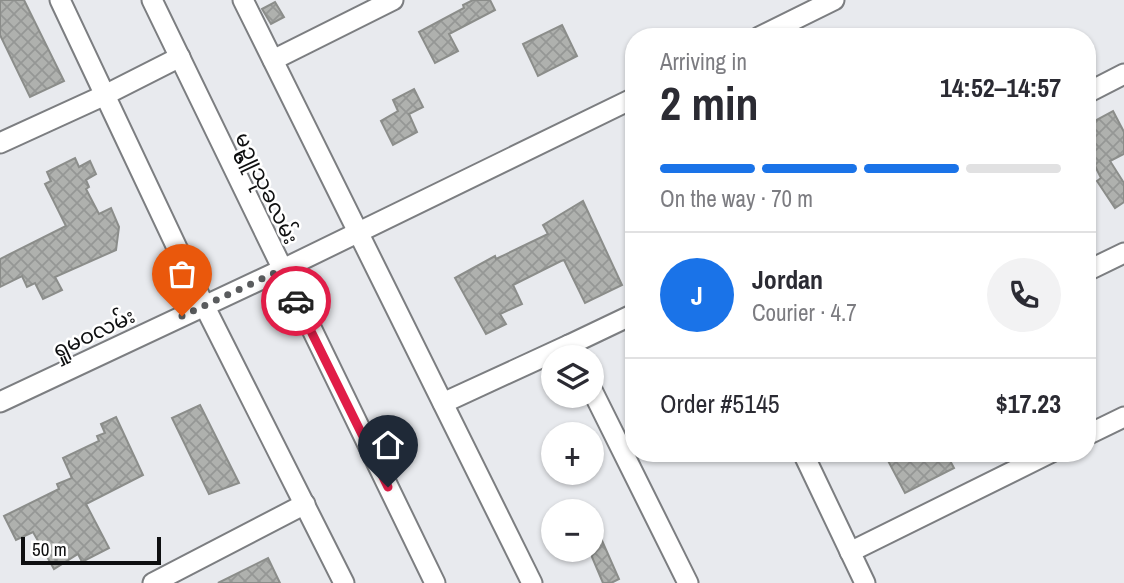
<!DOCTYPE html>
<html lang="en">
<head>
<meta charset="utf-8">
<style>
  body { margin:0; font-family:"Archivo Narrow","Noto Sans Myanmar",sans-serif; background:#f2f2f3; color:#2b2b33; height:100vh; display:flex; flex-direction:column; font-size:26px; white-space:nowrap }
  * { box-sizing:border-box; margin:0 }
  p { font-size:23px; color:#7c7c81 }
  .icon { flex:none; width:38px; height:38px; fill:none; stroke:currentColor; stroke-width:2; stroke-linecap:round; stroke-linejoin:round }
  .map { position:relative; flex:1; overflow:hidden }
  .details { position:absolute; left:625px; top:28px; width:471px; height:434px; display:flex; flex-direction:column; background:#fff; border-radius:28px; box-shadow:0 2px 5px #0004 }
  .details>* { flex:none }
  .buttons { position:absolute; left:541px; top:345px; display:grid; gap:14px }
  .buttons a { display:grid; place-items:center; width:63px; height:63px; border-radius:50%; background:#fff; box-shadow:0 2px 5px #0004; font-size:35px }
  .scale { position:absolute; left:21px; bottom:18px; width:140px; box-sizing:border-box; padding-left:7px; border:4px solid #0e0f10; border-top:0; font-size:19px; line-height:24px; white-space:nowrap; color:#0e0f10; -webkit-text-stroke:5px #fff; paint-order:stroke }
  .pin { position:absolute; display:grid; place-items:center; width:60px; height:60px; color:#fff; margin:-72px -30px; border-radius:50% 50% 50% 0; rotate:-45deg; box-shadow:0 0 7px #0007 }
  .pin .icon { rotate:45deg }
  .courier { position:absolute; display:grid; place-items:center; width:70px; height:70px; margin:-35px; border:5px solid #e11d48; border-radius:50%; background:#fff; color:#222; box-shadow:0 2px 9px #0007 }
  .overview em { font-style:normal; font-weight:700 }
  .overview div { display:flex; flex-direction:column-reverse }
  .overview { display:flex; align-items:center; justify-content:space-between; height:119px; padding:0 35px }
  h1 { font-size:46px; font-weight:700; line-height:52px }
  .bar { display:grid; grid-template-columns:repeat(4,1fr); gap:10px 7px; align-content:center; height:84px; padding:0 35px }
  .bar i { height:9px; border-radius:5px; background:#e1e1e2 }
  .bar .active { background:#1a73e8 }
  .bar p { grid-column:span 4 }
  .line { display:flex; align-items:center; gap:18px; padding:0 35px; border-top:2px solid #e1e1e2 }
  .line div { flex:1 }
  .round { display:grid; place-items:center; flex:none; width:74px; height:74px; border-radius:37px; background:#f2f2f3 }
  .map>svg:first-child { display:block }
  .building { fill:url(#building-cross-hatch); stroke:#8b8d8a; stroke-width:2 }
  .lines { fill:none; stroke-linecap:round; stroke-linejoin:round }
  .minor-casing { stroke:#7c7e81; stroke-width:23 }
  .minor { stroke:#fff; stroke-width:19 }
  .done { stroke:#5a5c5e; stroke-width:7; stroke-dasharray:0 12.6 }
  .route { stroke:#e11d48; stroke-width:9 }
  .labels { text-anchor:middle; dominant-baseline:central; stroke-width:5; stroke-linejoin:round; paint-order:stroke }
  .street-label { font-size:21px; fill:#0e0f10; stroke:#fff }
</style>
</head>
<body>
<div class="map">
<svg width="1124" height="583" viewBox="0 0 1124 583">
  <defs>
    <pattern id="building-cross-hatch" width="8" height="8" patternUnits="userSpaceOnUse" patternTransform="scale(1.75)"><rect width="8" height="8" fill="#afb1ae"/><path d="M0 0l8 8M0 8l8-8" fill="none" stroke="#959795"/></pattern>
  </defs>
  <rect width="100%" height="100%" fill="#e8eaee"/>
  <g class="building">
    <polygon points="0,0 24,0 64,81 30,97 0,35"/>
    <polygon points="473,0 490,0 495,10 449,34 458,51 435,63 419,32 464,8 463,5"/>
    <polygon points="275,2 284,17 271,24 262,9"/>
    <polygon points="562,25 577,56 538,76 523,44"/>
    <polygon points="414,89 423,107 409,114 417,132 393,145 381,121 398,111 393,100"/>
    <polygon points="1113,111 1124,132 1124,154 1110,161 1124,183 1124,202 1115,208 1097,181 1101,178 1087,150 1087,125"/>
    <polygon points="75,158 79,167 90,161 96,174 86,180 89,187 86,189 99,214 111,208 119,227 116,250 55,277 62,290 43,299 35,283 27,287 22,276 0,287 0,259 66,226 45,184 51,181 47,172"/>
    <polygon points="583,201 622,285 585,303 564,260 561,261 513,285 522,304 500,314 506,324 486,334 455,278 495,256 496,259 548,234 543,225"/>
    <polygon points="200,405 239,483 209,494 172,418"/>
    <polygon points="116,417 143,475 86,504 109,548 82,562 78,554 54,569 33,532 16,540 4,516 59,489 57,484 72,478 63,458 99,441 97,436 105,433 101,424"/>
    <polygon points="884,453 946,453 954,468 905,493"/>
    <polygon points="592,518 619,579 611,583 603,583 592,557"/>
    <polygon points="268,558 280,583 218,583"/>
  </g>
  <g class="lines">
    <defs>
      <g id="minor">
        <polyline points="60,0 204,305 344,583"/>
        <polyline points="152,0 435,583"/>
        <polyline points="243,0 532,583"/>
        <polyline points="759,37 834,0"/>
        <polyline points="273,60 393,0"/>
        <polyline points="1087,93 1124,74"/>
        <polyline points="0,143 105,95 180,57"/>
        <polyline points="1087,271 1124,253"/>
        <polyline points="569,345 634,314"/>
        <polyline points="592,390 688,583"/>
        <polyline points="0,402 281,270 634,98"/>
        <polyline points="443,403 569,345 575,357"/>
        <polyline points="1087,435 1124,417"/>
        <polyline points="803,453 865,583"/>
        <polyline points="850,552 1050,453"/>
        <polyline points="153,583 305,504"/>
      </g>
    </defs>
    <use href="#minor" class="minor-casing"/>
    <use href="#minor" class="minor"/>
  </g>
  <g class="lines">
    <polyline class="done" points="182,316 281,270 296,301"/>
    <polyline class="route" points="296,301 388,487"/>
  </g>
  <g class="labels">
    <g class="street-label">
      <text transform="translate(267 188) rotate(65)">မဥ္ဇူသုခလမ်း</text>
      <text transform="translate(93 333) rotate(-25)">ရှုမဝလမ်း</text>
    </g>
  </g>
</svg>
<div class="buttons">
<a><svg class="icon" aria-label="layers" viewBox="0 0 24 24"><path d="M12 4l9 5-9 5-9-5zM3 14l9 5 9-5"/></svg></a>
<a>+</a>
<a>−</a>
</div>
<div class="scale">50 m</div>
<div class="pin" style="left:182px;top:316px;background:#ea580c"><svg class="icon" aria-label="bag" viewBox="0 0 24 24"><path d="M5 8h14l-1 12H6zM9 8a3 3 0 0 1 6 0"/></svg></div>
<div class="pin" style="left:388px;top:487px;background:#1f2937"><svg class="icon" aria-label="home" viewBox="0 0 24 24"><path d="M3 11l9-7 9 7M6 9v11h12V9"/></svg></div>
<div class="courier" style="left:296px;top:301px"><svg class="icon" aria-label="car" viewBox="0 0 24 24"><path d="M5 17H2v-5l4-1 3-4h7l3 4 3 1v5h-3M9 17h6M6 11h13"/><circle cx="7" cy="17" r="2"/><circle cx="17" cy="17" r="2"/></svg></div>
<section class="details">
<div class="overview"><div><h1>2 min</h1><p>Arriving in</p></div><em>14:52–14:57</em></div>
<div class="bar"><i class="active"></i><i class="active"></i><i class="active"></i><i></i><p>On the way · 70 m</p></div>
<div class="line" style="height:126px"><b class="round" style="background:#1a73e8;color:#fff">J</b><div><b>Jordan</b><p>Courier · 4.7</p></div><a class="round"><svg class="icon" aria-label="phone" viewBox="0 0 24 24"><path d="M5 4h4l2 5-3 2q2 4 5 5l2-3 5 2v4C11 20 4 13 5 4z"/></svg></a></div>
<div class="line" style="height:91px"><div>Order #5145</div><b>$17.23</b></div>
</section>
</div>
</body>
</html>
